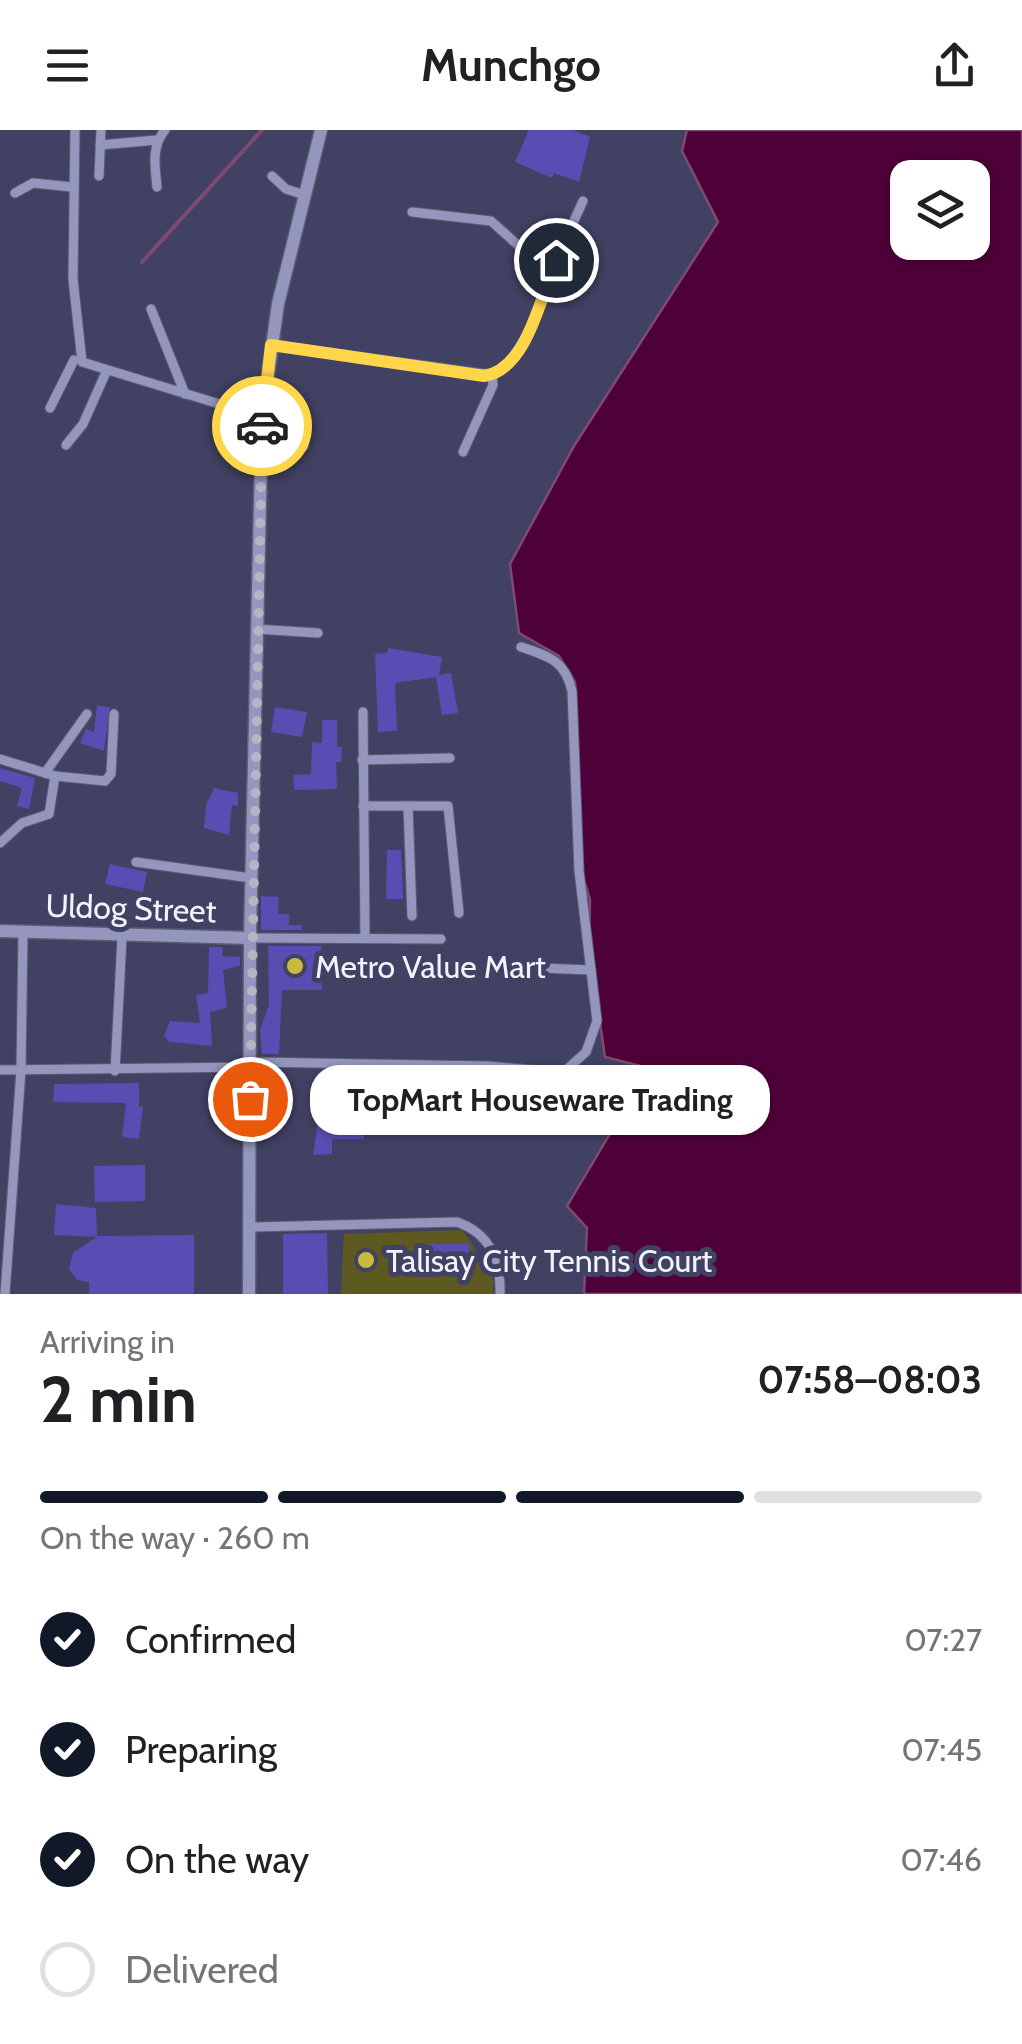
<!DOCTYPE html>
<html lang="en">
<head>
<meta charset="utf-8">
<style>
  body { margin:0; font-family:Cabin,sans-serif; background:#f6f6f6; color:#202124; height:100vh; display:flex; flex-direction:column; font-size:38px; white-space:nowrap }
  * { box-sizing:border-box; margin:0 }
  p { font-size:32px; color:#757577 }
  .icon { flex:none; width:55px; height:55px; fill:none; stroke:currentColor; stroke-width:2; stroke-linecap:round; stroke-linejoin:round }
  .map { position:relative; height:1164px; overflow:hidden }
  .panel { display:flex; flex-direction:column; background:#fff; flex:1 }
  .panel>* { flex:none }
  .tools { position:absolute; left:890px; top:30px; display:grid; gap:20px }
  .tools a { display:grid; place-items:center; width:100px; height:100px; border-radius:20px; background:#fff; box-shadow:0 2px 8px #0004; font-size:50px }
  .pin { position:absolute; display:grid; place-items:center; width:85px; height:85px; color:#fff; margin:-42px; border:5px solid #fff; border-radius:50%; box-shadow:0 2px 10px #0007 }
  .courier { position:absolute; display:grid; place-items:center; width:100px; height:100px; margin:-50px; border:8px solid #ffd54a; border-radius:50%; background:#fff; color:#222; box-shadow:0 2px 12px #0007 }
  .bubble { position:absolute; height:70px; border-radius:30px; background:#fff; box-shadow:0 2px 8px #0004; font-size:32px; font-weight:800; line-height:70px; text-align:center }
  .summary em { font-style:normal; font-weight:800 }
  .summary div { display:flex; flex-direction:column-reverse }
  .summary { display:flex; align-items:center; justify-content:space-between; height:170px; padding:0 40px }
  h1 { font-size:65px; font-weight:800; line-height:75px }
  .bar { display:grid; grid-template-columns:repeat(4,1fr); gap:15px 10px; align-content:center; height:120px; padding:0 40px }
  .bar i { height:12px; border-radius:8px; background:#e0e0e0 }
  .bar .selected { background:#111827 }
  .bar p { grid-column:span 4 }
  ol { padding:0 40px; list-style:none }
  li { display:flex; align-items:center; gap:30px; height:110px }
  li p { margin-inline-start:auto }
  li .icon { padding:10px; border-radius:50%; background:#111827; color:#fff; stroke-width:4 }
  li:last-child { color:#757577 }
  li i { width:55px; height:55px; border:5px solid #e0e0e0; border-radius:50% }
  header { display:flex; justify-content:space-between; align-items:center; height:130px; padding:0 40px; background:#fff; font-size:45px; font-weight:800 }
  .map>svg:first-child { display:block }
  .green { fill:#5e5821 }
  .water { fill:#4e0038; stroke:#804973; stroke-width:2.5; fill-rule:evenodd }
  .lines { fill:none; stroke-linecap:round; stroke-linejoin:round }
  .stream { stroke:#804973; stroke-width:4 }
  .building { fill:#584db3 }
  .street-casing { stroke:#5d5c75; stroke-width:11 }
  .secondary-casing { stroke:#5d5c75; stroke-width:15 }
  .street { stroke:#9596bd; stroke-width:9 }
  .secondary { stroke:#9596bd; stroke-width:12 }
  .done { stroke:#b5b5c6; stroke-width:10; stroke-dasharray:0 18 }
  .route { stroke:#ffd54a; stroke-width:12 }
  .poi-dot { fill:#c8bb3b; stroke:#414163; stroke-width:4 }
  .labels { text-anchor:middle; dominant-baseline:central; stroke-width:10; stroke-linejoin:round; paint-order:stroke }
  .street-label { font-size:32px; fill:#f3f3fc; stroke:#414163 }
  .poi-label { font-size:32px; fill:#f3f3fc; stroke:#414163; text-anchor:start }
</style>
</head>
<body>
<header><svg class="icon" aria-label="menu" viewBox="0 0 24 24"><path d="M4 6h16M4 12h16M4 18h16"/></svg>Munchgo<svg class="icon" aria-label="share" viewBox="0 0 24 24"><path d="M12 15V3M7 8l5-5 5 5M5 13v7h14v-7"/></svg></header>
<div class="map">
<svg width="1022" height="1164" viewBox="0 0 1022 1164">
  <rect width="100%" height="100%" fill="#414163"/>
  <polygon class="green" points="462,1100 493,1145 493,1164 341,1164 344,1104"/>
  <path class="water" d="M 687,0 L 1022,0 L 1022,1164 L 584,1164 L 587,1098 L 567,1076 L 649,938 L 605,927 L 589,816 L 590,770 L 580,736 L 575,552 L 559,526 L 519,503 L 510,434 L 574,316 L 718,92 L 682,21 ZM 908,48 L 972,48 L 972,112 L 908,112 Z"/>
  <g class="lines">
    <polyline class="stream" points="142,132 262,0"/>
  </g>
  <g class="building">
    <polygon points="529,0 573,0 590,7 579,52 554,43 552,48 515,32"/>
    <polygon points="388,518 442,527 439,545 451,543 458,583 442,585 436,547 395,553 397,601 378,602 375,524 387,523"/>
    <polygon points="97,576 110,577 104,621 80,613 86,599 94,602"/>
    <polygon points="275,577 307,582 302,607 271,602"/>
    <polygon points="322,590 337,590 337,617 342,617 341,632 336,632 337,659 294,660 293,645 311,644 312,612 322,613"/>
    <polygon points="0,638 35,648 29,679 17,676 22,658 0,651"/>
    <polygon points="214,658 238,663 238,676 232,675 229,705 204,698 206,675"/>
    <polygon points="387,720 401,720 403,769 386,769"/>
    <polygon points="110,734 147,742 143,762 105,754"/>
    <polygon points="261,766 279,767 278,784 289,784 289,795 301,795 302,800 261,800"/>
    <polygon points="268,816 321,816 322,860 282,860 279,924 262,924 260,900 269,875"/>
    <polygon points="209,817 223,817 222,826 240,827 240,836 223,840 227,878 210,882 212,916 169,912 164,906 170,891 200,893 196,865 208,863"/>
    <polygon points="260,942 285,942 286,974 260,975"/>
    <polygon points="139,953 139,977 143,977 139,1009 122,1007 126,973 53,972 54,954"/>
    <polygon points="363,989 364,1009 332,1009 332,1024 313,1025 318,990"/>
    <polygon points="145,1035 145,1071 95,1072 94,1036"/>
    <polygon points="56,1074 96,1078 97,1107 54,1105"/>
    <polygon points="327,1103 328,1164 283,1164 283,1104"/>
    <polygon points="194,1105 194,1164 89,1164 89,1152 77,1150 69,1139 73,1123 98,1106"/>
    <polygon points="429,1114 469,1114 470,1137 429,1138"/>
  </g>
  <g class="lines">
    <defs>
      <g id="street">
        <polyline points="75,0 73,149 82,232 262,287"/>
        <polyline points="100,15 157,10"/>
        <polyline points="99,46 101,0"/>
        <polyline points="272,46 286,59 305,65"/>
        <path d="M 157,57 C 155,36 151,17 165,0"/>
        <polyline points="15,63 33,53 72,57"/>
        <polyline points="412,82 491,91 519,116 556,130 583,71"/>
        <polyline points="151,179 185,264"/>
        <path d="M 271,215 L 492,245 C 524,234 544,161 556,130"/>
        <polyline points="50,278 74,230"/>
        <polyline points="261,307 304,316"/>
        <polyline points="66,315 83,294 107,240"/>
        <polyline points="463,322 493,255 492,245"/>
        <polyline points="256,499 318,503"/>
        <polyline points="363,582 365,807"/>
        <polyline points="0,629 55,646 105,651 111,644 114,584"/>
        <polyline points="362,630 450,628"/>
        <polyline points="45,643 87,584"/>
        <polyline points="363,676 448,676 459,783"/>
        <polyline points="408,676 412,786"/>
        <polyline points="0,713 22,693 49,684 55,646"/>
        <polyline points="136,732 251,748"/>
        <polyline points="250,808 441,809"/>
        <polyline points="514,837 591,840"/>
        <path d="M 250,932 L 487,936 L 555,942 L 565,941 L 586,922 L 597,891 L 579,741 L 572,561 C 565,530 548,526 521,517"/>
        <polyline points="0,940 250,937"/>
        <polyline points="115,941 122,808"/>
        <path d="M 250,1097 L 457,1092 C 491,1104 501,1131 500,1164"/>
        <polyline points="5,1164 21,940 23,802"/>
      </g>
      <g id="secondary">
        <polyline points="0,801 250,808"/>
        <polyline points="249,1164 250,808 262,287 278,174 321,0"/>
      </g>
    </defs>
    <use href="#street" class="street-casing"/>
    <use href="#secondary" class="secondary-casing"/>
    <use href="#street" class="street"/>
    <use href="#secondary" class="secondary"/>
  </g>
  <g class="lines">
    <polyline class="done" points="250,969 262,296"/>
    <path class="route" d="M 262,296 L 271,215 L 484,246 C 527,240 541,166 556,130"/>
  </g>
  <g class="poi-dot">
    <circle cx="295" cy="836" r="10"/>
    <circle cx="366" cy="1130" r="10"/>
  </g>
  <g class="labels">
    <g class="street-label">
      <text transform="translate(131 778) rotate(2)">Uldog Street</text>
    </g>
    <g class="poi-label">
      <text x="315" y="836">Metro Value Mart</text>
      <text x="386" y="1130">Talisay City Tennis Court</text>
    </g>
  </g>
</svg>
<div class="tools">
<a><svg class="icon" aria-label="layers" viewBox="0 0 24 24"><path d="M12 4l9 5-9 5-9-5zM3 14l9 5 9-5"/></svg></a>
</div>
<div class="pin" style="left:250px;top:969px;background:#ea580c"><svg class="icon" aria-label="bag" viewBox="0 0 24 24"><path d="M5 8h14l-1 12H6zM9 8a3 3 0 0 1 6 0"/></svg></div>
<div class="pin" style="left:556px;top:130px;background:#1f2937"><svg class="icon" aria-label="home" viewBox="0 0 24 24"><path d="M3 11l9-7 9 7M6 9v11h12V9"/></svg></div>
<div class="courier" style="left:262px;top:296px"><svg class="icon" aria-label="car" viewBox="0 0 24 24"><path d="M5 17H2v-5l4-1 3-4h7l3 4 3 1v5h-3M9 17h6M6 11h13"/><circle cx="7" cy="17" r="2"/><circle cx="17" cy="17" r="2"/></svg></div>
<div class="bubble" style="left:310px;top:935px;width:460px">TopMart Houseware Trading</div>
</div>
<section class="panel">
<div class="summary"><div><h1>2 min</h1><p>Arriving in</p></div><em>07:58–08:03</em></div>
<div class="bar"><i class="selected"></i><i class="selected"></i><i class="selected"></i><i></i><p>On the way · 260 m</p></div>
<ol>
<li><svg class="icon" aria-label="check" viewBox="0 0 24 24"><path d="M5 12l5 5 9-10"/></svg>Confirmed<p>07:27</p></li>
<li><svg class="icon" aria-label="check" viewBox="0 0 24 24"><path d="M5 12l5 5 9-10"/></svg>Preparing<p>07:45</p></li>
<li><svg class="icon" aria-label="check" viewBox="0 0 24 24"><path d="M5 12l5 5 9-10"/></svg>On the way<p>07:46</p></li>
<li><i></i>Delivered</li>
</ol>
</section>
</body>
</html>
